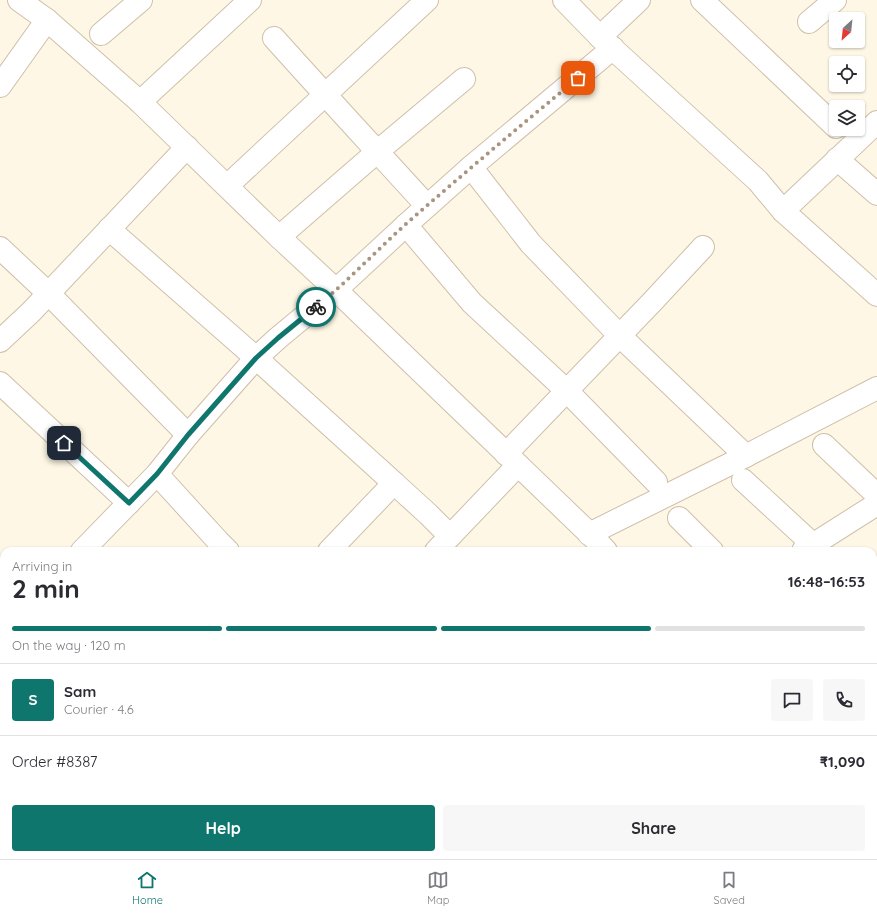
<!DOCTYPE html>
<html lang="en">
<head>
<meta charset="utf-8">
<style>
  body { margin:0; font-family:Quicksand,sans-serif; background:#f7f7f7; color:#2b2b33; height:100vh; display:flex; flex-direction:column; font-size:15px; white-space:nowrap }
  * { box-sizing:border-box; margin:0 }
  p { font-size:13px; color:#7c7c81 }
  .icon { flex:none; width:22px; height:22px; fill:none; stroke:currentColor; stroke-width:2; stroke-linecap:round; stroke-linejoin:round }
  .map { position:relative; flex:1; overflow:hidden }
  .details { position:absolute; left:0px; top:547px; width:877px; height:312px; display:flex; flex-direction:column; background:#fff; border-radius:12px 12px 0 0; box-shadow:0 1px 3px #0004 }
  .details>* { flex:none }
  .needle { width:26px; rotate:207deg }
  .fabs { position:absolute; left:829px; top:12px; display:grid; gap:8px }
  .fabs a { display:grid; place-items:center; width:36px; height:36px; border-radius:4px; background:#fff; box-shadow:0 1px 3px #0004; font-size:20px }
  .pin { position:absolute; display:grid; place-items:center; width:34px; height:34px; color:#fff; margin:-17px; border-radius:8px; box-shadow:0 2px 6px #0006 }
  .courier { position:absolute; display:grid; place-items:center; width:40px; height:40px; margin:-20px; border:3px solid #0f766e; border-radius:50%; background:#fff; color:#222; box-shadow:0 1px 5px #0007 }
  .headline em { font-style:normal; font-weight:700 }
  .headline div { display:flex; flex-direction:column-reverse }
  .headline { display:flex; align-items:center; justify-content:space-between; height:68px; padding:0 12px }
  h1 { font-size:26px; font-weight:700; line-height:30px }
  .bar { display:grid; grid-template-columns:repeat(4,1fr); gap:6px 4px; align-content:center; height:48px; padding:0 12px }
  .bar i { height:5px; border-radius:3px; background:#e1e1e2 }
  .bar .on { background:#0f766e }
  .bar p { grid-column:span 4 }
  .line { display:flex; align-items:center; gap:10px; padding:0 12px; border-top:1px solid #e1e1e2 }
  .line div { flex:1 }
  .round { display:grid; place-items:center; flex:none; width:42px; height:42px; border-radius:4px; background:#f7f7f7 }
  .primary-button { display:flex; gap:8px; margin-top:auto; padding:8px 12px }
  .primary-button a { flex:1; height:46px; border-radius:4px; background:#0f766e; color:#fff; font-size:16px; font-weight:700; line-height:46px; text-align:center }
  .primary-button a+a { background:#f7f7f7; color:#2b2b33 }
  .tabs { display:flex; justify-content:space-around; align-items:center; height:56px; border-top:1px solid #e1e1e2; background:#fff; font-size:11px; color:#7c7c81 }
  .tabs a { display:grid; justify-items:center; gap:2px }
  .tabs .on { color:#0f766e }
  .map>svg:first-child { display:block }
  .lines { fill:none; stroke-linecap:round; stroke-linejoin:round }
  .minor-casing { stroke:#d0bfaa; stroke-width:24 }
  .minor { stroke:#fff; stroke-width:22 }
  .done { stroke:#a8947f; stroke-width:4; stroke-dasharray:0 7.2 }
  .route { stroke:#0f766e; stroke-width:5 }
</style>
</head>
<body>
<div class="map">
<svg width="877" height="859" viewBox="0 0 877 859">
  <rect width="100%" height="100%" fill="#fef7e5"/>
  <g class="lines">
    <defs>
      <g id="minor">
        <polyline points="19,0 47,20 140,102 279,237 336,290 594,538 606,551"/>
        <polyline points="564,0 600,37 758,181 783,211 877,295"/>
        <polyline points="702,0 836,127"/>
        <polyline points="809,22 835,0"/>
        <polyline points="101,34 141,0"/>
        <polyline points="600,37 639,0"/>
        <path d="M 274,38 C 325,95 376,150 427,206"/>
        <polyline points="613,48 471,167 531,244 619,335 746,456"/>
        <polyline points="0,86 47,20"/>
        <polyline points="140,102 250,0"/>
        <polyline points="837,159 877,194"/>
        <polyline points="227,186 427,0"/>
        <polyline points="783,211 877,122"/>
        <polyline points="406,225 472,303 567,391 656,482"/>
        <polyline points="109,229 256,358 394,483 329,551"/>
        <polyline points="279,237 378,151 464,79"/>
        <polyline points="0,248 48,293 188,435"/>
        <polyline points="0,341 31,312 187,147"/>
        <polyline points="0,383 129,503"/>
        <polyline points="824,445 877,495"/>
        <polyline points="506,454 653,301 703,247"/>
        <polyline points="157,474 218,541 228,551"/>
        <polyline points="743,480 820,551"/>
        <polyline points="394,483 428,514 450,536"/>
        <polyline points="679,518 712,551"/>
        <polyline points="589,534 732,463 877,388"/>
        <polyline points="82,551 157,474 188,435 256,358 278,338 336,290 406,225 471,167"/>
        <polyline points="436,551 518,465"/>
        <polyline points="803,551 877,504"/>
        <polyline points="873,599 877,603"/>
        <polyline points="0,614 4,618"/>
        <polyline points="0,637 4,632"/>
        <polyline points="873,683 877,687"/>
        <polyline points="0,728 4,731"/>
        <polyline points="873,810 877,813"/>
        <polyline points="0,825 4,829"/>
        <polyline points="34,855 35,856 36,855"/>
        <polyline points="321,855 324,859"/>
        <polyline points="442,855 445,859"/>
        <polyline points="666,855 669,859"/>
        <polyline points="788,855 791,859"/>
        <polyline points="553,859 559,855"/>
      </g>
    </defs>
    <use href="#minor" class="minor-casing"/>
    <use href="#minor" class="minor"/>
  </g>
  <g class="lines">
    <path class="done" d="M 316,307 C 348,281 376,251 407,223 C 463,174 520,126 578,78"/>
    <polyline class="route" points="64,443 129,503 157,474 188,435 256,358 278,338 316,307"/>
  </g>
</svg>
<div class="fabs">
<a><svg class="needle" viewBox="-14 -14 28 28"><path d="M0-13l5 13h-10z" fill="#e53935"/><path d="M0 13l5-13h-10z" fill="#7c7c81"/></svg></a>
<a><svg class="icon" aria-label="locate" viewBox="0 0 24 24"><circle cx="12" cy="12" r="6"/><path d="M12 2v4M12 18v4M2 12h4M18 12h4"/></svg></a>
<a><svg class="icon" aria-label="layers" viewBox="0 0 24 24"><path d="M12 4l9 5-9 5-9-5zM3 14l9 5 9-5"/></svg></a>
</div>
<div class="pin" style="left:578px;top:78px;background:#ea580c"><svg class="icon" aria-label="bag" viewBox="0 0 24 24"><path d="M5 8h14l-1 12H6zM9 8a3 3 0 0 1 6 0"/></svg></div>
<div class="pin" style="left:64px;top:443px;background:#1f2937"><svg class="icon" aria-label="home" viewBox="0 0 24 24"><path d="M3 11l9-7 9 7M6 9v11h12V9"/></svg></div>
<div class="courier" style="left:316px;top:307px"><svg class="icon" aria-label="bike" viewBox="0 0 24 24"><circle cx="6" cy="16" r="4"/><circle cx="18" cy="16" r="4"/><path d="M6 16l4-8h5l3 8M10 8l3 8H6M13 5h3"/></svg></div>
<section class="details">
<div class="headline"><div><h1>2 min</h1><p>Arriving in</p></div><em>16:48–16:53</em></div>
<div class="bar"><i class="on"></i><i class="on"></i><i class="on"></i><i></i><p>On the way · 120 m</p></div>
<div class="line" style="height:72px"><b class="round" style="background:#0f766e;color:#fff">S</b><div><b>Sam</b><p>Courier · 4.6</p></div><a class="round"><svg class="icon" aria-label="chat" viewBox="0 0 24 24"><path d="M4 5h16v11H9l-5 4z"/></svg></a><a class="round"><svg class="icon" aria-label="phone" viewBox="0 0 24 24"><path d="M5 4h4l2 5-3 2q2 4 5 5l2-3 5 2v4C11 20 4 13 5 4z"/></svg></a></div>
<div class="line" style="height:52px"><div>Order #8387</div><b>₹1,090</b></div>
<div class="primary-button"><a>Help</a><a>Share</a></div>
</section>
</div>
<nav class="tabs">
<a class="on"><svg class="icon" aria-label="home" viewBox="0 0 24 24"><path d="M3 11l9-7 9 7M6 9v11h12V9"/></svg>Home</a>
<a><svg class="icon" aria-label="map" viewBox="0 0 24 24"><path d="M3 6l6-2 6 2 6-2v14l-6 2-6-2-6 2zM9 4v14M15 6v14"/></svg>Map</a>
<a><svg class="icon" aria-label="saved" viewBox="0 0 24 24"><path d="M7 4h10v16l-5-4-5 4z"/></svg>Saved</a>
</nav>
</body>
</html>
